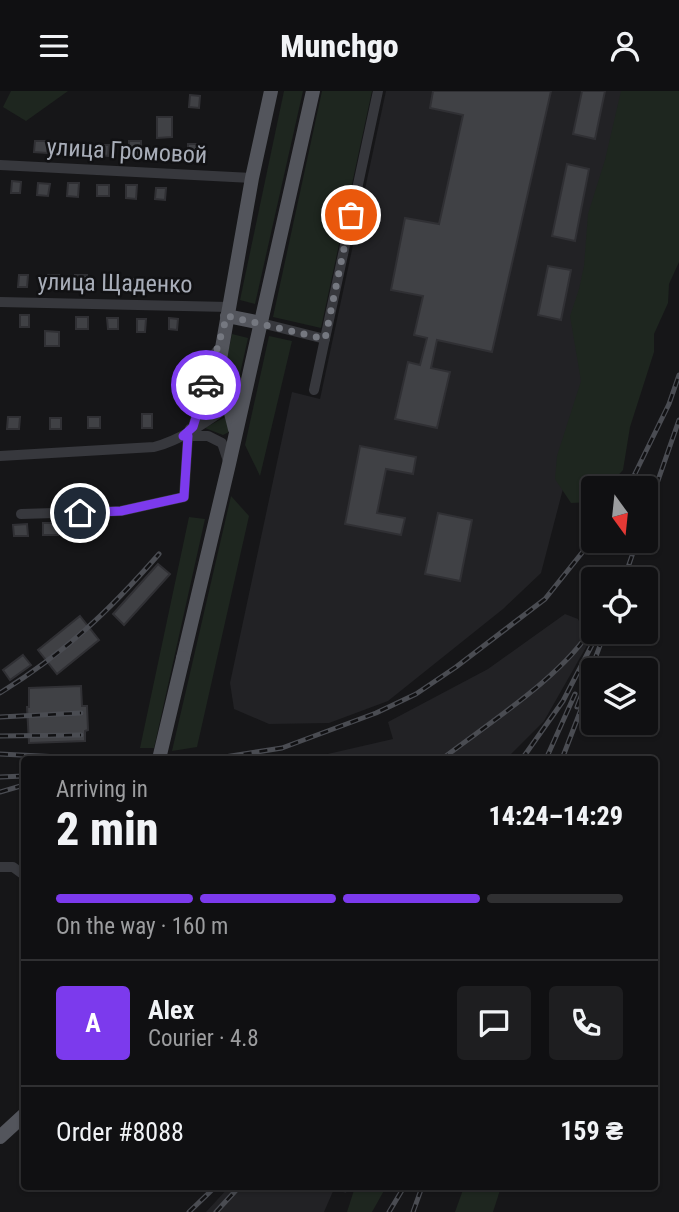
<!DOCTYPE html>
<html lang="en">
<head>
<meta charset="utf-8">
<style>
  body { margin:0; font-family:"Roboto Condensed",sans-serif; background:#1e1e20; color:#f1f3f6; height:100vh; display:flex; flex-direction:column; font-size:26px; white-space:nowrap }
  * { box-sizing:border-box; margin:0 }
  p { font-size:23px; color:#9c9d9f }
  .icon { flex:none; width:38px; height:38px; fill:none; stroke:currentColor; stroke-width:2; stroke-linecap:round; stroke-linejoin:round }
  .map { position:relative; flex:1; overflow:hidden }
  .panel { position:absolute; left:21px; top:665px; width:637px; height:434px; display:flex; flex-direction:column; background:#101012; border-radius:7px; box-shadow:0 2px 5px #0004,0 0 0 2px #303032 }
  .panel>* { flex:none }
  .needle { width:46px; rotate:165deg }
  .controls { position:absolute; left:581px; top:385px; display:grid; gap:14px }
  .controls a { display:grid; place-items:center; width:77px; height:77px; border-radius:7px; background:#101012; box-shadow:0 2px 5px #0004,0 0 0 2px #303032; font-size:35px }
  .pin { position:absolute; display:grid; place-items:center; width:60px; height:60px; color:#fff; margin:-30px; border:4px solid #fff; border-radius:50%; box-shadow:0 2px 7px #0007 }
  .courier { position:absolute; display:grid; place-items:center; width:70px; height:70px; margin:-35px; border:5px solid #7c3aed; border-radius:50%; background:#fff; color:#222; box-shadow:0 2px 9px #0007 }
  .headline em { font-style:normal; font-weight:800 }
  .headline div { display:flex; flex-direction:column-reverse }
  .headline { display:flex; align-items:center; justify-content:space-between; height:119px; padding:0 35px }
  h1 { font-size:46px; font-weight:800; line-height:52px }
  .bar { display:grid; grid-template-columns:repeat(4,1fr); gap:10px 7px; align-content:center; height:84px; padding:0 35px }
  .bar i { height:9px; border-radius:5px; background:#303032 }
  .bar .on { background:#7c3aed }
  .bar p { grid-column:span 4 }
  .line { display:flex; align-items:center; gap:18px; padding:0 35px; border-top:2px solid #303032 }
  .line div { flex:1 }
  .round { display:grid; place-items:center; flex:none; width:74px; height:74px; border-radius:7px; background:#1e1e20 }
  header { display:flex; justify-content:space-between; align-items:center; height:91px; padding:0 35px; background:#101012; font-size:32px; font-weight:800 }
  .map>svg:first-child { display:block }
  .built { fill:#222225 }
  .green { fill:#1e261f }
  .building { fill:#404145; stroke:#303034; stroke-width:2 }
  .lines { fill:none; stroke-linecap:round; stroke-linejoin:round }
  .minor { stroke:#37383d; stroke-width:10 }
  .major { stroke:#53555c; stroke-width:14 }
  .rail-casing { stroke:#4a4c52; stroke-width:5 }
  .rail { stroke:#111113; stroke-width:2.5; stroke-dasharray:8; stroke-linecap:butt }
  .major-bridge { stroke:#53555c; stroke-width:14 }
  .done { stroke:#757880; stroke-width:7; stroke-dasharray:0 12.6 }
  .route { stroke:#7c3aed; stroke-width:9 }
  .labels { text-anchor:middle; dominant-baseline:central; stroke-width:5; stroke-linejoin:round; paint-order:stroke }
  .street-label { font-size:24px; fill:#a8adb8; stroke:#111113 }
</style>
</head>
<body>
<header><svg class="icon" aria-label="menu" viewBox="0 0 24 24"><path d="M4 6h16M4 12h16M4 18h16"/></svg>Munchgo<svg class="icon" aria-label="person" viewBox="0 0 24 24"><circle cx="12" cy="8" r="4"/><path d="M4 21q1-7 8-7t8 7"/></svg></header>
<div class="map">
<svg width="679" height="1121" viewBox="0 0 679 1121">
  <rect width="100%" height="100%" fill="#161618"/>
  <g class="built">
    <polygon points="386,0 667,0 541,482 503,518 388,610 329,632 269,633 234,618 230,592 292,301 320,308"/>
    <polygon points="565,523 578,528 589,551 544,630 506,668 306,668 393,648 388,631 488,578"/>
    <polygon points="229,1096 348,1096 346,1102 334,1098 324,1121 206,1121"/>
  </g>
  <g class="green">
    <polygon points="11,0 68,0 26,30 3,16"/>
    <polygon points="284,0 303,0 255,213 240,209"/>
    <polygon points="322,0 372,0 321,237 273,226"/>
    <polygon points="621,0 679,0 679,171 669,193 668,212 654,243 654,261 630,336 623,379 606,397 593,397 593,411 571,412 555,388 557,365 581,290 570,225 579,198 584,175 588,123 605,69"/>
    <polygon points="232,243 248,247 237,296 231,301 227,267"/>
    <polygon points="269,245 292,250 260,385 245,354"/>
    <polygon points="216,280 222,311 203,321"/>
    <polygon points="225,326 229,341 223,344 205,337"/>
    <polygon points="231,405 249,425 197,656 172,660"/>
    <polygon points="189,426 205,428 154,657 140,657"/>
    <polygon points="355,1096 386,1096 372,1121 347,1121"/>
    <polygon points="464,1096 501,1096 493,1121 455,1121"/>
  </g>
  <g class="building">
    <polygon points="433,0 551,0 492,261 437,249 431,277 450,281 437,337 395,328 408,271 420,274 427,247 414,244 423,205 391,199 405,127 439,133 463,24 430,17"/>
    <polygon points="582,0 605,0 595,48 573,43"/>
    <polygon points="190,4 200,5 199,17 189,16"/>
    <polygon points="157,26 172,26 172,46 157,47"/>
    <polygon points="35,50 48,50 47,62 34,61"/>
    <rect x="129" y="50" width="12" height="16"/>
    <polygon points="70,53 80,53 80,63 70,62"/>
    <rect x="188" y="53" width="11" height="11"/>
    <polygon points="98,54 109,54 108,65 98,64"/>
    <polygon points="567,73 589,78 575,150 552,145"/>
    <polygon points="12,90 21,91 20,102 11,102"/>
    <polygon points="38,92 50,93 48,105 37,104"/>
    <polygon points="68,92 79,92 78,106 67,105"/>
    <rect x="97" y="94" width="12" height="11"/>
    <polygon points="126,94 137,94 136,108 126,107"/>
    <polygon points="156,97 166,97 165,109 155,108"/>
    <polygon points="548,175 571,179 561,229 538,224"/>
    <polygon points="19,184 28,184 27,196 18,196"/>
    <polygon points="48,184 59,184 58,197 47,197"/>
    <rect x="75" y="184" width="12" height="13"/>
    <rect x="105" y="187" width="11" height="11"/>
    <polygon points="134,188 144,189 143,200 133,199"/>
    <polygon points="168,189 177,190 177,200 167,199"/>
    <rect x="20" y="224" width="9" height="12"/>
    <rect x="76" y="226" width="12" height="12"/>
    <polygon points="107,227 118,227 118,238 108,238"/>
    <polygon points="169,227 178,228 177,239 169,238"/>
    <polygon points="137,228 146,228 145,241 137,241"/>
    <polygon points="45,240 59,241 59,255 45,255"/>
    <rect x="142" y="323" width="10" height="14"/>
    <polygon points="8,326 20,326 19,338 7,338"/>
    <rect x="88" y="326" width="12" height="11"/>
    <rect x="50" y="327" width="11" height="11"/>
    <polygon points="360,355 416,366 413,383 386,378 377,422 405,427 401,444 345,433"/>
    <polygon points="438,422 472,429 460,490 425,483"/>
    <polygon points="89,430 89,442 75,442 74,431"/>
    <rect x="43" y="432" width="15" height="12"/>
    <polygon points="27,433 28,445 14,445 13,434"/>
    <polygon points="158,473 170,483 124,534 113,523"/>
    <polygon points="80,525 99,549 57,583 38,559"/>
    <polygon points="23,564 31,574 10,589 3,579"/>
    <polygon points="81,595 82,615 87,615 88,639 85,640 85,650 29,652 27,616 29,616 29,597"/>
  </g>
  <g class="lines">
    <g class="minor">
      <polyline points="0,74 252,87"/>
      <polyline points="0,211 229,216"/>
      <polyline points="261,232 325,248"/>
      <polyline points="314,299 378,0"/>
      <polyline points="190,338 193,336 216,261"/>
      <polyline points="183,345 208,345 222,352 229,373"/>
      <path d="M 0,365 L 154,356 C 188,347 216,323 245,304"/>
      <polyline points="21,423 121,420 184,406 188,345"/>
      <polyline points="0,776 13,776 24,784"/>
    </g>
    <g class="major">
      <polyline points="227,225 261,232"/>
      <polyline points="235,338 219,274 252,87 271,0"/>
      <polyline points="183,567 229,373 313,0"/>
      <polyline points="0,1046 24,1024"/>
    </g>
    <defs>
      <g id="rail">
        <polyline points="628,397 669,313 679,284"/>
        <polyline points="646,424 679,329"/>
        <polyline points="624,488 637,450"/>
        <path d="M 0,602 C 66,561 108,521 159,463"/>
        <polyline points="577,616 605,541"/>
        <polyline points="0,626 81,622"/>
        <polyline points="0,645 81,644"/>
        <polyline points="0,663 100,668 220,666"/>
        <polyline points="212,668 282,657 376,622 416,603 456,576 545,508 593,448"/>
        <path d="M 442,668 C 486,634 566,583 593,535"/>
        <polyline points="522,668 563,610 596,546"/>
        <polyline points="546,668 575,603"/>
        <polyline points="562,668 585,608"/>
        <polyline points="0,686 24,685"/>
        <polyline points="0,701 24,694"/>
        <polyline points="189,1121 215,1096"/>
        <polyline points="216,1121 239,1096"/>
        <polyline points="389,1121 404,1096"/>
        <polyline points="413,1121 422,1096"/>
      </g>
    </defs>
    <use href="#rail" class="rail-casing"/>
    <use href="#rail" class="rail"/>
    <polyline class="major-bridge" points="159,668 183,567"/>
  </g>
  <g class="lines">
    <polyline class="done" points="206,294 227,225 325,248 351,124"/>
    <polyline class="route" points="80,422 121,420 184,406 188,345 183,345 193,336 206,294"/>
  </g>
  <g class="labels">
    <g class="street-label">
      <text transform="translate(127 60) rotate(3)">улица Громовой</text>
      <text transform="translate(115 192) rotate(1)">улица Щаденко</text>
    </g>
  </g>
</svg>
<div class="controls">
<a><svg class="needle" viewBox="-14 -14 28 28"><path d="M0-13l5 13h-10z" fill="#e53935"/><path d="M0 13l5-13h-10z" fill="#9c9d9f"/></svg></a>
<a><svg class="icon" aria-label="locate" viewBox="0 0 24 24"><circle cx="12" cy="12" r="6"/><path d="M12 2v4M12 18v4M2 12h4M18 12h4"/></svg></a>
<a><svg class="icon" aria-label="layers" viewBox="0 0 24 24"><path d="M12 4l9 5-9 5-9-5zM3 14l9 5 9-5"/></svg></a>
</div>
<div class="pin" style="left:351px;top:124px;background:#ea580c"><svg class="icon" aria-label="bag" viewBox="0 0 24 24"><path d="M5 8h14l-1 12H6zM9 8a3 3 0 0 1 6 0"/></svg></div>
<div class="pin" style="left:80px;top:422px;background:#1f2937"><svg class="icon" aria-label="home" viewBox="0 0 24 24"><path d="M3 11l9-7 9 7M6 9v11h12V9"/></svg></div>
<div class="courier" style="left:206px;top:294px"><svg class="icon" aria-label="car" viewBox="0 0 24 24"><path d="M5 17H2v-5l4-1 3-4h7l3 4 3 1v5h-3M9 17h6M6 11h13"/><circle cx="7" cy="17" r="2"/><circle cx="17" cy="17" r="2"/></svg></div>
<section class="panel">
<div class="headline"><div><h1>2 min</h1><p>Arriving in</p></div><em>14:24–14:29</em></div>
<div class="bar"><i class="on"></i><i class="on"></i><i class="on"></i><i></i><p>On the way · 160 m</p></div>
<div class="line" style="height:126px"><b class="round" style="background:#7c3aed;color:#fff">A</b><div><b>Alex</b><p>Courier · 4.8</p></div><a class="round"><svg class="icon" aria-label="chat" viewBox="0 0 24 24"><path d="M4 5h16v11H9l-5 4z"/></svg></a><a class="round"><svg class="icon" aria-label="phone" viewBox="0 0 24 24"><path d="M5 4h4l2 5-3 2q2 4 5 5l2-3 5 2v4C11 20 4 13 5 4z"/></svg></a></div>
<div class="line" style="height:91px"><div>Order #8088</div><b>159 ₴</b></div>
</section>
</div>
</body>
</html>
